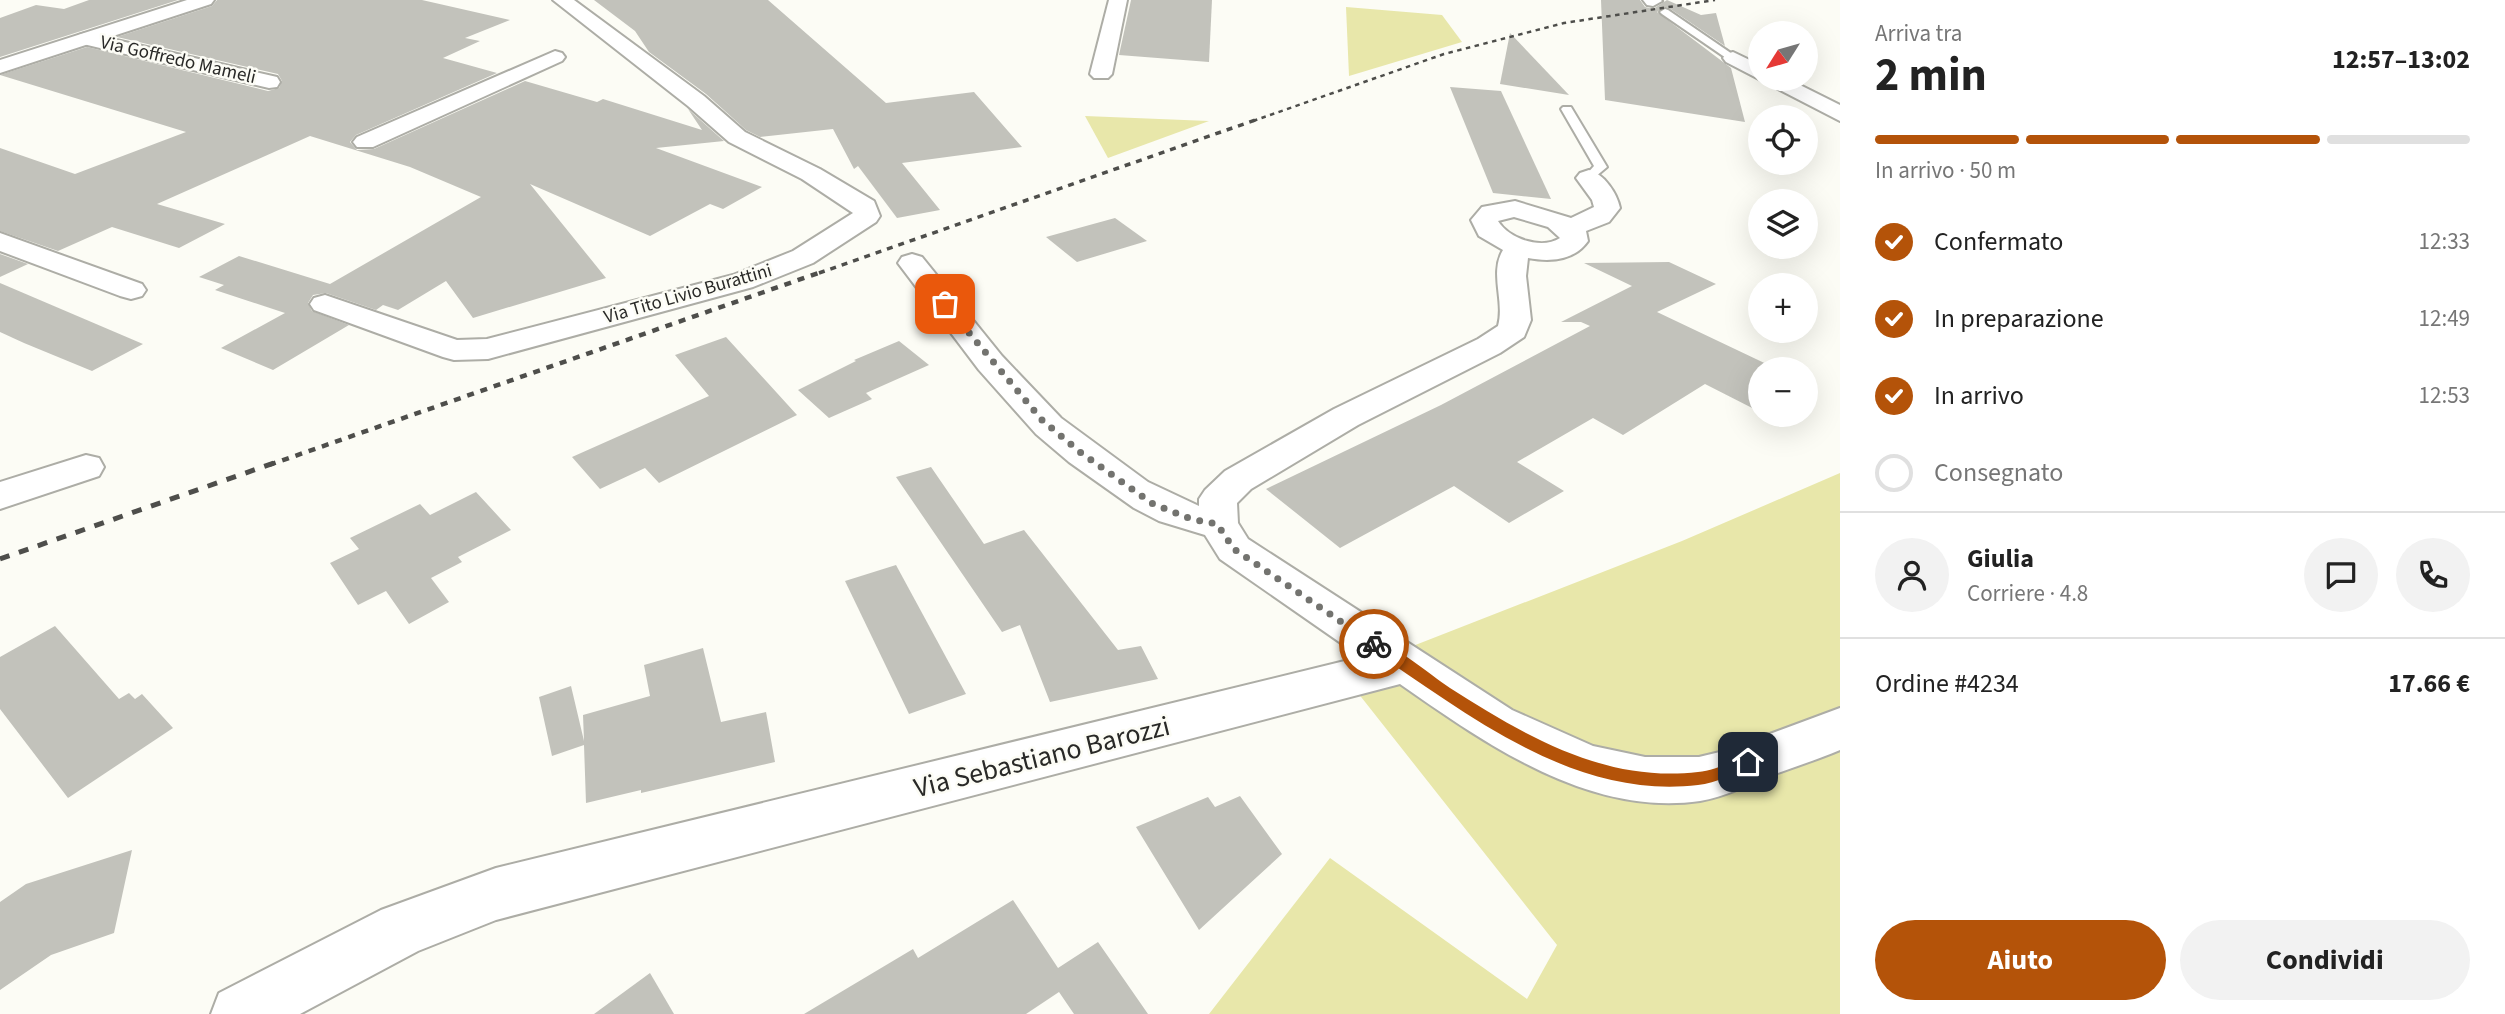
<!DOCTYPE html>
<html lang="it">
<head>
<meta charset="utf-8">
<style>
  body { margin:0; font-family:"Source Sans 3",sans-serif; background:#f2f2f2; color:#222; height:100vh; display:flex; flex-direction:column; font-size:26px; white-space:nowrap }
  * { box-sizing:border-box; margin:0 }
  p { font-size:23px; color:#767676 }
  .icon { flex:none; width:38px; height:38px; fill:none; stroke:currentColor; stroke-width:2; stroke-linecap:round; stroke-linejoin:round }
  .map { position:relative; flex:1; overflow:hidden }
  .details { display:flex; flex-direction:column; background:#fff; width:665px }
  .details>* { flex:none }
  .needle { width:46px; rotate:233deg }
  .fabs { position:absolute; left:1748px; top:21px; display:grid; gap:14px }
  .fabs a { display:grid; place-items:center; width:70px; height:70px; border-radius:50%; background:#fff; box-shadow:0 7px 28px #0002; font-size:35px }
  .pin { position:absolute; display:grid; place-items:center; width:60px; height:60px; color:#fff; margin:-30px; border-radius:14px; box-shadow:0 4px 10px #0006 }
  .courier { position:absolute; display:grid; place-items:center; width:70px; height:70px; margin:-35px; border:5px solid #b45309; border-radius:50%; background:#fff; color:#222; box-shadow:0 2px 9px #0007 }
  .overview em { font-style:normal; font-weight:700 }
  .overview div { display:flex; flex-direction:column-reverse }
  .overview { display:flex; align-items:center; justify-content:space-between; height:119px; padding:0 35px }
  h1 { font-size:46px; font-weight:700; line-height:52px }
  .bar { display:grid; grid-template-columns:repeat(4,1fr); gap:10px 7px; align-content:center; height:84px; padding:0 35px }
  .bar i { height:9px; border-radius:5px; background:#e0e0e0 }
  .bar .current { background:#b45309 }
  .bar p { grid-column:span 4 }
  .line { display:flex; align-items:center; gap:18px; padding:0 35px; border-top:2px solid #e0e0e0 }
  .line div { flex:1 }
  .round { display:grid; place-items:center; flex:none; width:74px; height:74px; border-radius:37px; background:#f2f2f2 }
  ol { padding:0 35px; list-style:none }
  li { display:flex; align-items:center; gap:21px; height:77px }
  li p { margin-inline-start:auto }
  li .icon { padding:7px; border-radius:50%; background:#b45309; color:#fff; stroke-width:4 }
  li:last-child { color:#767676 }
  li i { width:38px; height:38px; border:4px solid #e0e0e0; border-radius:50% }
  .button { display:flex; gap:14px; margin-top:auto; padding:14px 35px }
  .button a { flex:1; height:80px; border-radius:42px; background:#b45309; color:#fff; font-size:28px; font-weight:700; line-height:80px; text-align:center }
  .button a+a { background:#f2f2f2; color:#222 }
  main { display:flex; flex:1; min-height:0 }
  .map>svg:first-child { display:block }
  .green { fill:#e8e7aa }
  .building { fill:#c2c2bb }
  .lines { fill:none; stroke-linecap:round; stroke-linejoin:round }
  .service-casing { stroke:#adada6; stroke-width:4 }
  .minor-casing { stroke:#adada6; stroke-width:4 }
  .tertiary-casing { stroke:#adada6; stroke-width:4 }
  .service { fill:#fff; fill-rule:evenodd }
  .minor { fill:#fff; fill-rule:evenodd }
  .tertiary { fill:#fff; fill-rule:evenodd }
  .rail-far3 { stroke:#4e4e4b; stroke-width:2.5; stroke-dasharray:4.5 4.5; stroke-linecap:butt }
  .rail-far2 { stroke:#4e4e4b; stroke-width:3.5; stroke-dasharray:6 6; stroke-linecap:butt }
  .rail-far1 { stroke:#4e4e4b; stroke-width:4.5; stroke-dasharray:7 7; stroke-linecap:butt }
  .rail { stroke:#4e4e4b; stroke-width:5; stroke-dasharray:10 10; stroke-linecap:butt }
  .route { fill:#b45309 }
  .done { stroke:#73736f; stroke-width:7; stroke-dasharray:0 12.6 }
  .labels { text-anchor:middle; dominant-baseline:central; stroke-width:5; stroke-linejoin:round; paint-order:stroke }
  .far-street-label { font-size:19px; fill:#292927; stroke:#fcfcf5 }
  .near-street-label { font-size:28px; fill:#292927; stroke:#fcfcf5 }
</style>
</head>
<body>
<main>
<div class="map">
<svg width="1840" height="1014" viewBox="0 0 1840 1014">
  <rect width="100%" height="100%" fill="#fcfcf5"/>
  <g class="green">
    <polygon points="1346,7 1442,15 1462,42 1349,76"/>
    <polygon points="1085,116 1209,121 1108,158"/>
    <polygon points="1840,473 1840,1014 1209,1014 1330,858 1527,999 1557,945 1339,669 1377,660 1682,541"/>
  </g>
  <g class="building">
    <polygon points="89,0 178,0 0,57 0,18 36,5 64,9"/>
    <polygon points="217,0 422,0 510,20 465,38 480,41 443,58 497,73 356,135 350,142 357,150 374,149 525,81 597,102 603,99 702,130 688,109 724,141 656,148 762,187 723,209 710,204 650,236 530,184 606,278 473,318 446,281 398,310 383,305 376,310 326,293 313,295 308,303 312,311 349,325 273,370 221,348 285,313 215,290 224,285 199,277 239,256 330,284 481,197 410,167 310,136 157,204 225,224 179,248 112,227 58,251 0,231 0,148 75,174 186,132 0,75 87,47 268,91 279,88 282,81 278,74 117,37 212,6"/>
    <polygon points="594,0 768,0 886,103 974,92 1022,147 902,163 940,210 897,218 858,166 854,169 833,129 760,137 746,130 706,94 649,52 635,31"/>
    <polygon points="1131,0 1212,0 1209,62 1119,55"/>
    <polygon points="1601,0 1640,0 1645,7 1653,9 1667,0 1701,15 1716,13 1725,46 1669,8 1664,7 1657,12 1731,68 1745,122 1605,100"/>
    <polygon points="1510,33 1569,95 1500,84"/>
    <polygon points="1450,87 1501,91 1551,199 1493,193"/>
    <polygon points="1115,218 1147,241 1077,262 1046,237"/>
    <polygon points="0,254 28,264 0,277"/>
    <polygon points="1669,262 1716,284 1657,312 1777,369 1760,369 1760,412 1705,384 1623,435 1593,418 1517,462 1564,491 1509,523 1454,486 1340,548 1266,489 1441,405 1590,326 1581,322 1561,322 1632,286 1584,263"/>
    <polygon points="0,283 143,344 92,371 24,343 0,332"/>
    <polygon points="726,337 797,415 659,483 645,468 600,489 572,457 709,396 675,355"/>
    <polygon points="899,341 929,365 866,393 872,399 829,418 798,390 856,361 854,360"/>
    <polygon points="931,467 984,544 1024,530 1118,650 1141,646 1158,679 1050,702 1020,625 1002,632 896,477"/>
    <polygon points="476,492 511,530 458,557 462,562 431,578 449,602 409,624 386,591 358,605 330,563 359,549 350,538 420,504 430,515"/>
    <polygon points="896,565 966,694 909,714 845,581"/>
    <polygon points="55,626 119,699 129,693 135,699 142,694 173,728 68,798 0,709 0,657"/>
    <polygon points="703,648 721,722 766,712 775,762 641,793 641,790 586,803 584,745 552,756 539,697 571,686 584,741 583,715 650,696 644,665"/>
    <polygon points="1240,796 1282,854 1199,930 1136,827 1208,797 1215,807"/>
    <polygon points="132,850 114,933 51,955 0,990 0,902 26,884"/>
    <polygon points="1013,900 1058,968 1098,942 1148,1014 1074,1014 1059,992 1026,1014 804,1014 913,949 918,958"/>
    <polygon points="650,973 674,1014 594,1014"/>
  </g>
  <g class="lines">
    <defs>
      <g id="service">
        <polygon points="1665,9 1668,10 1738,58 1729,60 1662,14 1660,12"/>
        <polygon points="1563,107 1571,107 1607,167 1589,182 1583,178 1594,166 1561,109"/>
      </g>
      <g id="minor">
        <polygon points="553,0 574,0 704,96 745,132 820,169 874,201 880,216 876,222 813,263 753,287 488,359 454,360 443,357 314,310 310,304 314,298 325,295 457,340 487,339 733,275 793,251 853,213 802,179 729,142 688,106"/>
        <polygon points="1109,0 1127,0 1112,74 1108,78 1094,78 1090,74"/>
        <polygon points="1643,0 1661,0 1662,1 1653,6 1647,5"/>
        <polygon points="86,33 277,77 280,82 277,87 269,88 79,43 76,39 79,35"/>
        <polygon points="555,51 562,53 565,57 562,61 373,147 357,147 353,142 357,137"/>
        <polygon points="1733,52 1760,65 1760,79 1788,79 1840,105 1840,121 1726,62 1723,58 1726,54"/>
        <path d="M 1589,170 C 1604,174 1617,193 1620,208 L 1609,222 L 1586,231 L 1588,241 C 1574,261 1549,262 1528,258 L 1526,276 L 1531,320 L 1524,337 L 1500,353 L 1358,425 L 1251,489 L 1237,503 L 1238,523 L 1248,539 L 1512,710 L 1593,746 L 1645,757 L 1699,757 L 1724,751 L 1840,708 L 1840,750 C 1817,760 1793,767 1770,776 C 1748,785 1724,797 1700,801 C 1589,817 1486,744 1400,684 L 496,920 L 418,951 L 300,1014 L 211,1014 L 219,993 L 381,910 L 496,868 L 1361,657 L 1220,559 L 1205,535 L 1159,521 L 1134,508 L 1069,462 L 1036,434 L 979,370 L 898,263 L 902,257 L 912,254 L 922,257 L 1002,356 L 1061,418 L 1148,482 L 1199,506 L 1199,499 L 1205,490 L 1225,471 L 1334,409 L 1478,339 L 1498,326 C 1505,301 1489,273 1503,250 L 1479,236 L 1471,220 L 1482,207 L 1515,201 L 1571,218 L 1594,207 L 1592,200 L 1576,178 L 1580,173 ZM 1514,217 L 1548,227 L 1560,238 C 1542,250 1509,239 1498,221 Z"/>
        <polygon points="0,233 142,284 146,290 142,296 131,299 120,296 0,251"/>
        <polygon points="86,455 99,458 104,467 99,476 0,509 0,482"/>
      </g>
      <polygon id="tertiary" points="187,0 214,0 211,4 0,73 0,60"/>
    </defs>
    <use href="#service" class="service-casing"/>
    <use href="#minor" class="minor-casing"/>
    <use href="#tertiary" class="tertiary-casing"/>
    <use href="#service" class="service"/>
    <use href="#minor" class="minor"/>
    <use href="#tertiary" class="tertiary"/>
    <polyline class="rail-far3" points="1253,121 1444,54 1564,23 1715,0"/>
    <polyline class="rail-far2" points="819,273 1258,119"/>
    <polyline class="rail-far1" points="269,465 824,271"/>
    <polyline class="rail" points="0,559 274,463"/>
  </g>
  <path class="route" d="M 1374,639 C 1399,648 1428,673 1450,688 C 1525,736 1605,783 1698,772 C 1714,771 1732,761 1748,756 L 1756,762 L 1754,767 C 1736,773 1716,783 1698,785 C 1573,800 1466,713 1369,648 L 1369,641 Z"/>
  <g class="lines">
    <polyline class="done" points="945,304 1042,420 1080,452 1153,504 1191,519 1217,524 1234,549 1374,644"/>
  </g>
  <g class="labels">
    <g class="far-street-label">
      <text transform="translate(178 60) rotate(13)">Via Goffredo Mameli</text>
      <text transform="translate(688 294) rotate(-16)">Via Tito Livio Burattini</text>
    </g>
    <g class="near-street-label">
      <text transform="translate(1042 757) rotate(-14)">Via Sebastiano Barozzi</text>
    </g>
  </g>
</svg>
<div class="fabs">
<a><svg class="needle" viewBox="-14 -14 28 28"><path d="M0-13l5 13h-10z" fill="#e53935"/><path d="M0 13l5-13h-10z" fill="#767676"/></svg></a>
<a><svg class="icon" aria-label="locate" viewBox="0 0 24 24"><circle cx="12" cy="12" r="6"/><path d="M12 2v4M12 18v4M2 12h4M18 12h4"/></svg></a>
<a><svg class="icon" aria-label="layers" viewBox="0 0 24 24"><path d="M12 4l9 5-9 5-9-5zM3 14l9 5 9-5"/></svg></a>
<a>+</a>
<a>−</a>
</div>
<div class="pin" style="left:945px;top:304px;background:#ea580c"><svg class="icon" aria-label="bag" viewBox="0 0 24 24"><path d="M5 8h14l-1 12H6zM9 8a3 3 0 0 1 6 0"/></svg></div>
<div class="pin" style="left:1748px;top:762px;background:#1f2937"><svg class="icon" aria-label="home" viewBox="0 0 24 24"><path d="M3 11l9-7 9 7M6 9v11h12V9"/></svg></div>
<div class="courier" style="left:1374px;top:644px"><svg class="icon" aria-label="bike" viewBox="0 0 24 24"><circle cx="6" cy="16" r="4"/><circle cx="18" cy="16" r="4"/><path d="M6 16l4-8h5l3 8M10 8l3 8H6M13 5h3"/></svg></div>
</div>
<section class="details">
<div class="overview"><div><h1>2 min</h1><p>Arriva tra</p></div><em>12:57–13:02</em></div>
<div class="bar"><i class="current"></i><i class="current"></i><i class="current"></i><i></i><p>In arrivo · 50 m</p></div>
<ol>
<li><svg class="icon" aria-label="check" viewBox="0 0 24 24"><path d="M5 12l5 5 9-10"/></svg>Confermato<p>12:33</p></li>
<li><svg class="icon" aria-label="check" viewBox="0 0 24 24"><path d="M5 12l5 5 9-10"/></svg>In preparazione<p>12:49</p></li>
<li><svg class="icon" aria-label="check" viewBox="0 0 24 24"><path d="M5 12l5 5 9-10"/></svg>In arrivo<p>12:53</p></li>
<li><i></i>Consegnato</li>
</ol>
<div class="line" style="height:126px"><a class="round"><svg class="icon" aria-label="person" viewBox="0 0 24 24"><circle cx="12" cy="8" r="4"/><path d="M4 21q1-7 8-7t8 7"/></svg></a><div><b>Giulia</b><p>Corriere · 4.8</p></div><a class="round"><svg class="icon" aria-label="chat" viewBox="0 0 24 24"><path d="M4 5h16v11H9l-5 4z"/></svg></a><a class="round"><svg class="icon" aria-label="phone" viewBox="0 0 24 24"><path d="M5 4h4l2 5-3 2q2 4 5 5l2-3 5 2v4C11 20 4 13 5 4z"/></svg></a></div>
<div class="line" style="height:91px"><div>Ordine #4234</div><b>17.66 €</b></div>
<div class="button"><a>Aiuto</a><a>Condividi</a></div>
</section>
</main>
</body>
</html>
